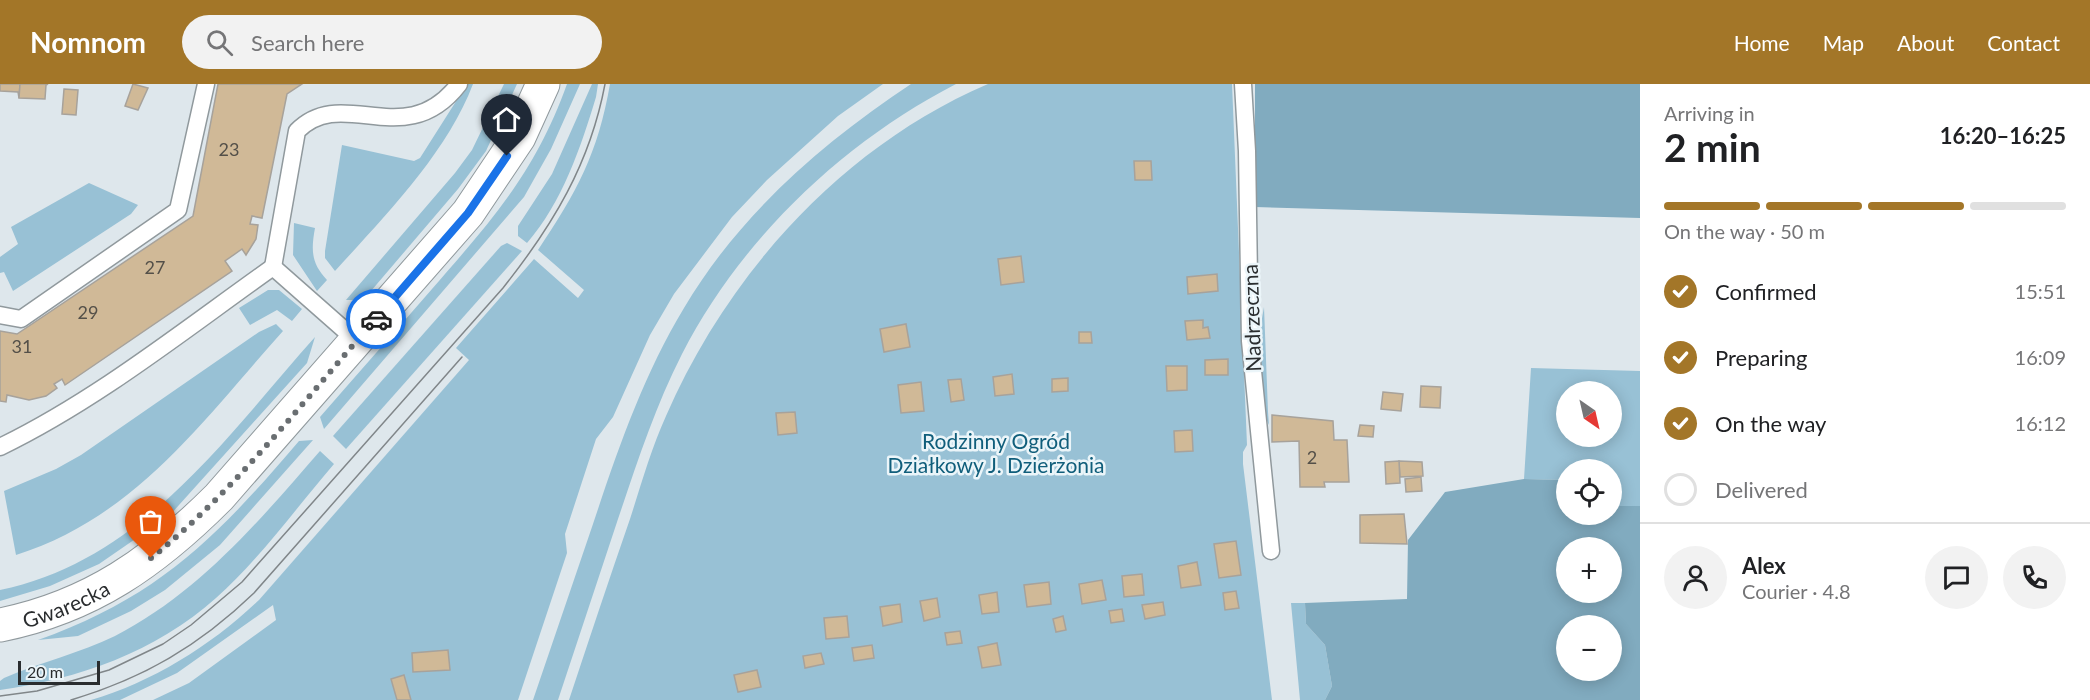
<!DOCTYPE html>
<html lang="en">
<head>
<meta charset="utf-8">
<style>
  body { margin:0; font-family:Lato,sans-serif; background:#f2f2f2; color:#202124; height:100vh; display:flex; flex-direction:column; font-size:22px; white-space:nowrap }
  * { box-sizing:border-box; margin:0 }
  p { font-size:20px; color:#757577 }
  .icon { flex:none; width:33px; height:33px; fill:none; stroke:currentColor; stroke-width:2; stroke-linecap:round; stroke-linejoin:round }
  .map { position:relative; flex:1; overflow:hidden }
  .side { display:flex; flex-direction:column; background:#fff; width:450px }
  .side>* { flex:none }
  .needle { width:39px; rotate:146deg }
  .tools { position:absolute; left:1556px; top:297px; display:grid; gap:12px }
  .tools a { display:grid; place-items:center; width:66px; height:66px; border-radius:50%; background:#fff; box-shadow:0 3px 15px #0003; font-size:30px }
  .scale { position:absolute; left:18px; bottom:15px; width:82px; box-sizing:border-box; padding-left:6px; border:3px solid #2a2d2f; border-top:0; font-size:16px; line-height:21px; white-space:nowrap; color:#2a2d2f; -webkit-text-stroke:4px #ebf5f9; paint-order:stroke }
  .pin { position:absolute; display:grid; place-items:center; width:51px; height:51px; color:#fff; margin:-62px -26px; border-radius:50% 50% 50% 0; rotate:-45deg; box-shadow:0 0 6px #0007 }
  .pin .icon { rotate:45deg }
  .courier { position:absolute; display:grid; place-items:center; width:60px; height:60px; margin:-30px; border:4px solid #1a73e8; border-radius:50%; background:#fff; color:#222; box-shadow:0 2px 8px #0007 }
  .head em { font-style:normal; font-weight:700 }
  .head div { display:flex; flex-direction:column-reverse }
  .head { display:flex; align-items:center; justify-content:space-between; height:102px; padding:0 24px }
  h1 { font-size:39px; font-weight:700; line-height:45px }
  .bar { display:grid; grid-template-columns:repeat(4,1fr); gap:9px 6px; align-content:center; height:72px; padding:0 24px }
  .bar i { height:8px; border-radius:4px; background:#e0e0e0 }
  .bar .on { background:#a37628 }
  .bar p { grid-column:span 4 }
  .line { display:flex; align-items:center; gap:15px; padding:0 24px; border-top:2px solid #e0e0e0 }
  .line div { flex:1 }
  .round { display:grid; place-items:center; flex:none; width:63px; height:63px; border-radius:32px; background:#f2f2f2 }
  ol { padding:0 24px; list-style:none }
  li { display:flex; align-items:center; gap:18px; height:66px }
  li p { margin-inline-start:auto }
  li .icon { padding:6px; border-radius:50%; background:#a37628; color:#fff; stroke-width:4 }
  li:last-child { color:#757577 }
  li i { width:33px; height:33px; border:3px solid #e0e0e0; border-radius:50% }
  header { display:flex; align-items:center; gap:36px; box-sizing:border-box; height:84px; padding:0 30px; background:#a37628; color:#fff }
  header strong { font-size:28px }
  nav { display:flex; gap:33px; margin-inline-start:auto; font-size:21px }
  .search { width:420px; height:54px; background:#f2f2f2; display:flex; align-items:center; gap:15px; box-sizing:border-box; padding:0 21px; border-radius:33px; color:#757577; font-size:22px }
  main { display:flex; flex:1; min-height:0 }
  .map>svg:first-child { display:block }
  .green { fill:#98c1d5; fill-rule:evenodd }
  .forest { fill:#81abbf; fill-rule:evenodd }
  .building { fill:#d0b997; stroke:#a7a29b; stroke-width:1.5 }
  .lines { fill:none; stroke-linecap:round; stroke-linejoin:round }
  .lane-casing { stroke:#90999d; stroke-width:19 }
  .street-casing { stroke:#90999d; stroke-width:35 }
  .lane { stroke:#fff; stroke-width:16 }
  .street { stroke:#fff; stroke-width:33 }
  .tram { stroke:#808689; stroke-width:1.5 }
  .done { stroke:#696e71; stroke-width:6; stroke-dasharray:0 10.8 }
  .route { stroke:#1a73e8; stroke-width:8 }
  .labels { text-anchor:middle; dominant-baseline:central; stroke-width:5; stroke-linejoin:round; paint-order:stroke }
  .number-label { font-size:18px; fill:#545049 }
  .street-label { font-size:21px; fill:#2a2d2f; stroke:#ebf5f9 }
  .park-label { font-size:21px; fill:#105e7b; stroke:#ebf5f9 }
</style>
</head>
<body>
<header>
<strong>Nomnom</strong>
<div class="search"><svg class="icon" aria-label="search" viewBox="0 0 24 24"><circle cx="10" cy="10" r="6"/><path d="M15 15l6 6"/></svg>Search here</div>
<nav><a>Home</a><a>Map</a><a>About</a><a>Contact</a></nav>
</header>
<main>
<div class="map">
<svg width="1640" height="616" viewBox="0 0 1640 616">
  <rect width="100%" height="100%" fill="#dee7ec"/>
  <g class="green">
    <path d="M 467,0 L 473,0 C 447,69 384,133 335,187 L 325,174 L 325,167 L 342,61 L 414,77 L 420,74 Z"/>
    <polygon points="504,0 517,0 486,67 458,105 371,207 353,216 346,216 455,89 472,66"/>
    <path d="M 567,0 L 580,0 L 551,65 L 524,113 L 324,345 L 320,333 C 357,290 395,248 432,205 C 492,136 535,89 567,0 Z"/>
    <path d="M 592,0 L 598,0 L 596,13 C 581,63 562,119 527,159 L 518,152 L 518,142 L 552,90 Z"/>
    <path d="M 610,0 L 883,0 L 838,32 L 767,96 L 732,133 L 674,210 L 650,251 L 613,333 L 596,355 L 565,450 L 567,469 L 518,616 L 153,616 L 189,599 L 276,536 L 273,521 L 177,589 L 120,616 L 91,616 C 153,598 212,561 259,516 L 469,276 L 456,264 L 534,175 L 578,214 L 584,206 L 538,166 C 577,108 598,69 610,0 Z"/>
    <path d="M 911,0 L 956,0 C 842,59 741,155 682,270 C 655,323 637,379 618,435 C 598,495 578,556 558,616 L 533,616 C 553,557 573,499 593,440 C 618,365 643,292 684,224 C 739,131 822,59 911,0 Z"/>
    <path d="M 988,0 L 1232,0 L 1247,361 L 1243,368 L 1243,380 L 1272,616 L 569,616 C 589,556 609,495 630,435 C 641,401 651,365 666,332 C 728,189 843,62 988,0 Z"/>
    <polygon points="89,99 138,121 131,130 13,207 4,188 0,189 0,173 18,160 11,143"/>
    <path d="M 294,139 L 315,144 C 311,166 311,179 327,196 L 317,207 L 293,171 Z"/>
    <polygon points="507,159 522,167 346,365 333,352 501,162"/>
    <polygon points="268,206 279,206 302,225 292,237 277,226 250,241 239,224"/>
    <path d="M 1264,223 L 1268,328 L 1269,341 C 1251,306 1257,261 1264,223 Z"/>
    <path d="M 276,240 L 283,247 C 203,336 136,433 16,471 L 4,407 L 56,385 L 81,371 L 259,248 Z"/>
    <path d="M 315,253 L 307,279 L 170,431 L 99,480 L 50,502 L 0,517 L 0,506 C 141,477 225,354 315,253 Z"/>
    <path d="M 1531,284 L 1640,287 L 1640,422 L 1611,422 L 1611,386 L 1566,386 L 1566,396 L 1524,395 ZM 1566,308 L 1611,308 L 1611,352 L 1566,352 Z"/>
    <path d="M 313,356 L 220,461 L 165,506 L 131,527 L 78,552 L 38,556 C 159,513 218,452 299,357 Z"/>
    <path d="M 320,367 L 334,380 C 296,424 259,476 216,514 C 156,568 78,595 0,606 L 0,597 L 4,594 C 41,578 80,569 115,552 C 199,509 259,437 320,367 Z"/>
    <polygon points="1291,519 1305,519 1306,540 1325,561 1332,602 1325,616 1300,616"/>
  </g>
  <g class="forest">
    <polygon points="1255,0 1640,0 1640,134 1255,123"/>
    <path d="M 1524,395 L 1566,396 L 1566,430 L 1611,430 L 1611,422 L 1640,422 L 1640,616 L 1325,616 L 1332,602 L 1325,561 L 1306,540 L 1305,519 L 1407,515 L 1408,456 L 1445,408 ZM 1566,464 L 1611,464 L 1611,508 L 1566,508 ZM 1566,542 L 1611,542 L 1611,586 L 1566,586 Z"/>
  </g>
  <g class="building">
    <polygon points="0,0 20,0 19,14 18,8 0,7"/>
    <polygon points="20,0 48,0 46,1 45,15 19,14"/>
    <polygon points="133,0 148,4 138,26 125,22"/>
    <polygon points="218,0 302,0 287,10 262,134 252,132 250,140 258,141 256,155 246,171 242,165 225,177 232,187 65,301 62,295 54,300 57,304 46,312 29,316 7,311 6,318 0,317 0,247 17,250 193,132"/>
    <polygon points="64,5 78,6 76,31 62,30"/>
    <polygon points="1134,77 1151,77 1152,96 1135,96"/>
    <polygon points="1021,172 1024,198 1001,201 998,175"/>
    <polygon points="1217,190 1218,207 1188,210 1187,193"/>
    <polygon points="1203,236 1203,244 1208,243 1210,254 1187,256 1185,237"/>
    <polygon points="906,240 910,263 884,268 880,245"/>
    <polygon points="1079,248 1091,248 1092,259 1079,259"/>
    <polygon points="1228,275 1228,291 1205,291 1205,276"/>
    <polygon points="1166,282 1187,282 1187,306 1167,307"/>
    <polygon points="1012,290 1014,310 995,312 993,293"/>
    <polygon points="1068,294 1068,307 1052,308 1052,295"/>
    <polygon points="961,295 964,316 951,318 948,296"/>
    <polygon points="921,298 924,327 901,329 898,301"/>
    <polygon points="1421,302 1441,303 1440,324 1420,323"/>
    <polygon points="1383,308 1403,310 1401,327 1381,325"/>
    <polygon points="795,328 797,349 778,351 776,329"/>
    <polygon points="1272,331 1333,337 1334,356 1347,356 1349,398 1324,398 1325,403 1300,403 1299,357 1272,358"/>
    <polygon points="1360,341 1374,342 1373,353 1358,352"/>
    <polygon points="1192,346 1193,367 1175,368 1174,347"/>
    <polygon points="1399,377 1422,378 1423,392 1400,393"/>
    <polygon points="1399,377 1400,399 1386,400 1385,378"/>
    <polygon points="1421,393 1422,407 1406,408 1405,395"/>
    <polygon points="1404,430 1407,460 1360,459 1360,431"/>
    <polygon points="1236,457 1241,491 1219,494 1214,460"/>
    <polygon points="1197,478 1201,501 1181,504 1178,482"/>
    <polygon points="1142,490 1144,511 1124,513 1122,492"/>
    <polygon points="1102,496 1106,516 1082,520 1079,500"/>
    <polygon points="1049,498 1051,520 1027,523 1024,501"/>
    <polygon points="1236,507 1239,524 1225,526 1223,509"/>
    <polygon points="997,508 999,528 982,530 979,511"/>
    <polygon points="937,514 940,533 924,537 920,517"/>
    <polygon points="1163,518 1165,531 1145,535 1142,521"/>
    <polygon points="900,520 902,538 883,542 880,523"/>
    <polygon points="1122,525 1124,537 1111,539 1109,527"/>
    <polygon points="847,532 849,553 826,555 824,534"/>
    <polygon points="1063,532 1066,546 1056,548 1053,535"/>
    <polygon points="960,547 962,559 947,561 945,549"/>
    <polygon points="997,559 1001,581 982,584 978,563"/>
    <polygon points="872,561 874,574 854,577 852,564"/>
    <polygon points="448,566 450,586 413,588 412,569"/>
    <polygon points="821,569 824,580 805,584 803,572"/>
    <polygon points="757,586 761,603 738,608 734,591"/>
    <polygon points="404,591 411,616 397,616 391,595"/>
  </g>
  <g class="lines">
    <defs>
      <g id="lane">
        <polyline points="1243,0 1247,67 1250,257 1271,467"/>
        <path d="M 273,183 L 297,47 C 343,0 405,70 459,0"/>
        <polyline points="0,231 21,235 178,126 206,0"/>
        <path d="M 0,363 C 97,316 184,246 273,183 L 357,257"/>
      </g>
      <g id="street">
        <path id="s1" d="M 0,541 C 91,523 155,477 219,413 L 468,129 L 519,53 L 543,0"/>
      </g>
    </defs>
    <use href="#lane" class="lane-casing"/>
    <use href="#street" class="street-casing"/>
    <use href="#lane" class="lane"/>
    <use href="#street" class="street"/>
    <g class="tram">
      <path d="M 0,612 L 37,607 L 109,586 L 163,560 L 191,541 L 242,498 L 503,204 C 553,141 590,80 605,0"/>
      <path d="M 71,616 C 144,594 199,562 254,509 L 462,273"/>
    </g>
  </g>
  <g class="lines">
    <path class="done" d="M 151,474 C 236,406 304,316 376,235"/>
    <polyline class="route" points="376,235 468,129 507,72"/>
  </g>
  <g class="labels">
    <g class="number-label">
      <text x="229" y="65">23</text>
      <text x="155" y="183">27</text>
      <text x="88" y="228">29</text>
      <text x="22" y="262">31</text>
      <text x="1312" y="373">2</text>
    </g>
    <g class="street-label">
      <text transform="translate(1251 234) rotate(-92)">Nadrzeczna</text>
      <text stroke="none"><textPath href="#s1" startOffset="69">Gwarecka</textPath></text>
    </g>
    <g class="park-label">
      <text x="996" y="356">Rodzinny Ogród<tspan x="996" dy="24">Działkowy J. Dzierżonia</tspan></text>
    </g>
  </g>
</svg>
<div class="tools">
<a><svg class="needle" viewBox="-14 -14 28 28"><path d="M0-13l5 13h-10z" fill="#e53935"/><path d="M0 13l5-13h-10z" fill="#757577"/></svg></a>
<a><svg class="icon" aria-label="locate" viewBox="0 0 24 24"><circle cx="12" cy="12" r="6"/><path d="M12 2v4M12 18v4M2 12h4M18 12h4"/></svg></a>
<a>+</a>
<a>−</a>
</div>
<div class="scale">20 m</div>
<div class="pin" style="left:151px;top:474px;background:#ea580c"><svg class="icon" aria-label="bag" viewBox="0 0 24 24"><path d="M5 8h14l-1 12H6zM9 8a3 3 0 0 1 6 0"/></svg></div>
<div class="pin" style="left:507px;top:72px;background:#1f2937"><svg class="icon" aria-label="home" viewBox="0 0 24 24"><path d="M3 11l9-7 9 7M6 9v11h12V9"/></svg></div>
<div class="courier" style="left:376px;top:235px"><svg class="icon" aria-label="car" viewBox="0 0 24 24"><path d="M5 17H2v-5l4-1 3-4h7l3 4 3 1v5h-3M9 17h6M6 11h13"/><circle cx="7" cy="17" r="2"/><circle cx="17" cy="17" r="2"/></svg></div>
</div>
<section class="side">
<div class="head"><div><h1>2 min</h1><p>Arriving in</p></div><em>16:20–16:25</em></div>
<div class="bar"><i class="on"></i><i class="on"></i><i class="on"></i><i></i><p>On the way · 50 m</p></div>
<ol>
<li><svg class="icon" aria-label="check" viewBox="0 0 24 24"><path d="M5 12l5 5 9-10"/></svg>Confirmed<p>15:51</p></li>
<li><svg class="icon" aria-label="check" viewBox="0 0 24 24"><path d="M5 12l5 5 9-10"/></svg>Preparing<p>16:09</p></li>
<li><svg class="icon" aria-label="check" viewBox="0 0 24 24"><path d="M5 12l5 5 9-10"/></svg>On the way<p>16:12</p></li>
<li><i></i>Delivered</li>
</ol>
<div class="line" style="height:108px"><a class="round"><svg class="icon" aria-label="person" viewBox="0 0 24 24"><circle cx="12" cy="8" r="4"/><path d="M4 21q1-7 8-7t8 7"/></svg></a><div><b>Alex</b><p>Courier · 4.8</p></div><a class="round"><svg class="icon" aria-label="chat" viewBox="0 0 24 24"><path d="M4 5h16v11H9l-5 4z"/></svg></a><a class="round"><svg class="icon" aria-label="phone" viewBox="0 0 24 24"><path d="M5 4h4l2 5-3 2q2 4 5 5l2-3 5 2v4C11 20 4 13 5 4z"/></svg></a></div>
</section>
</main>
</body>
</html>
